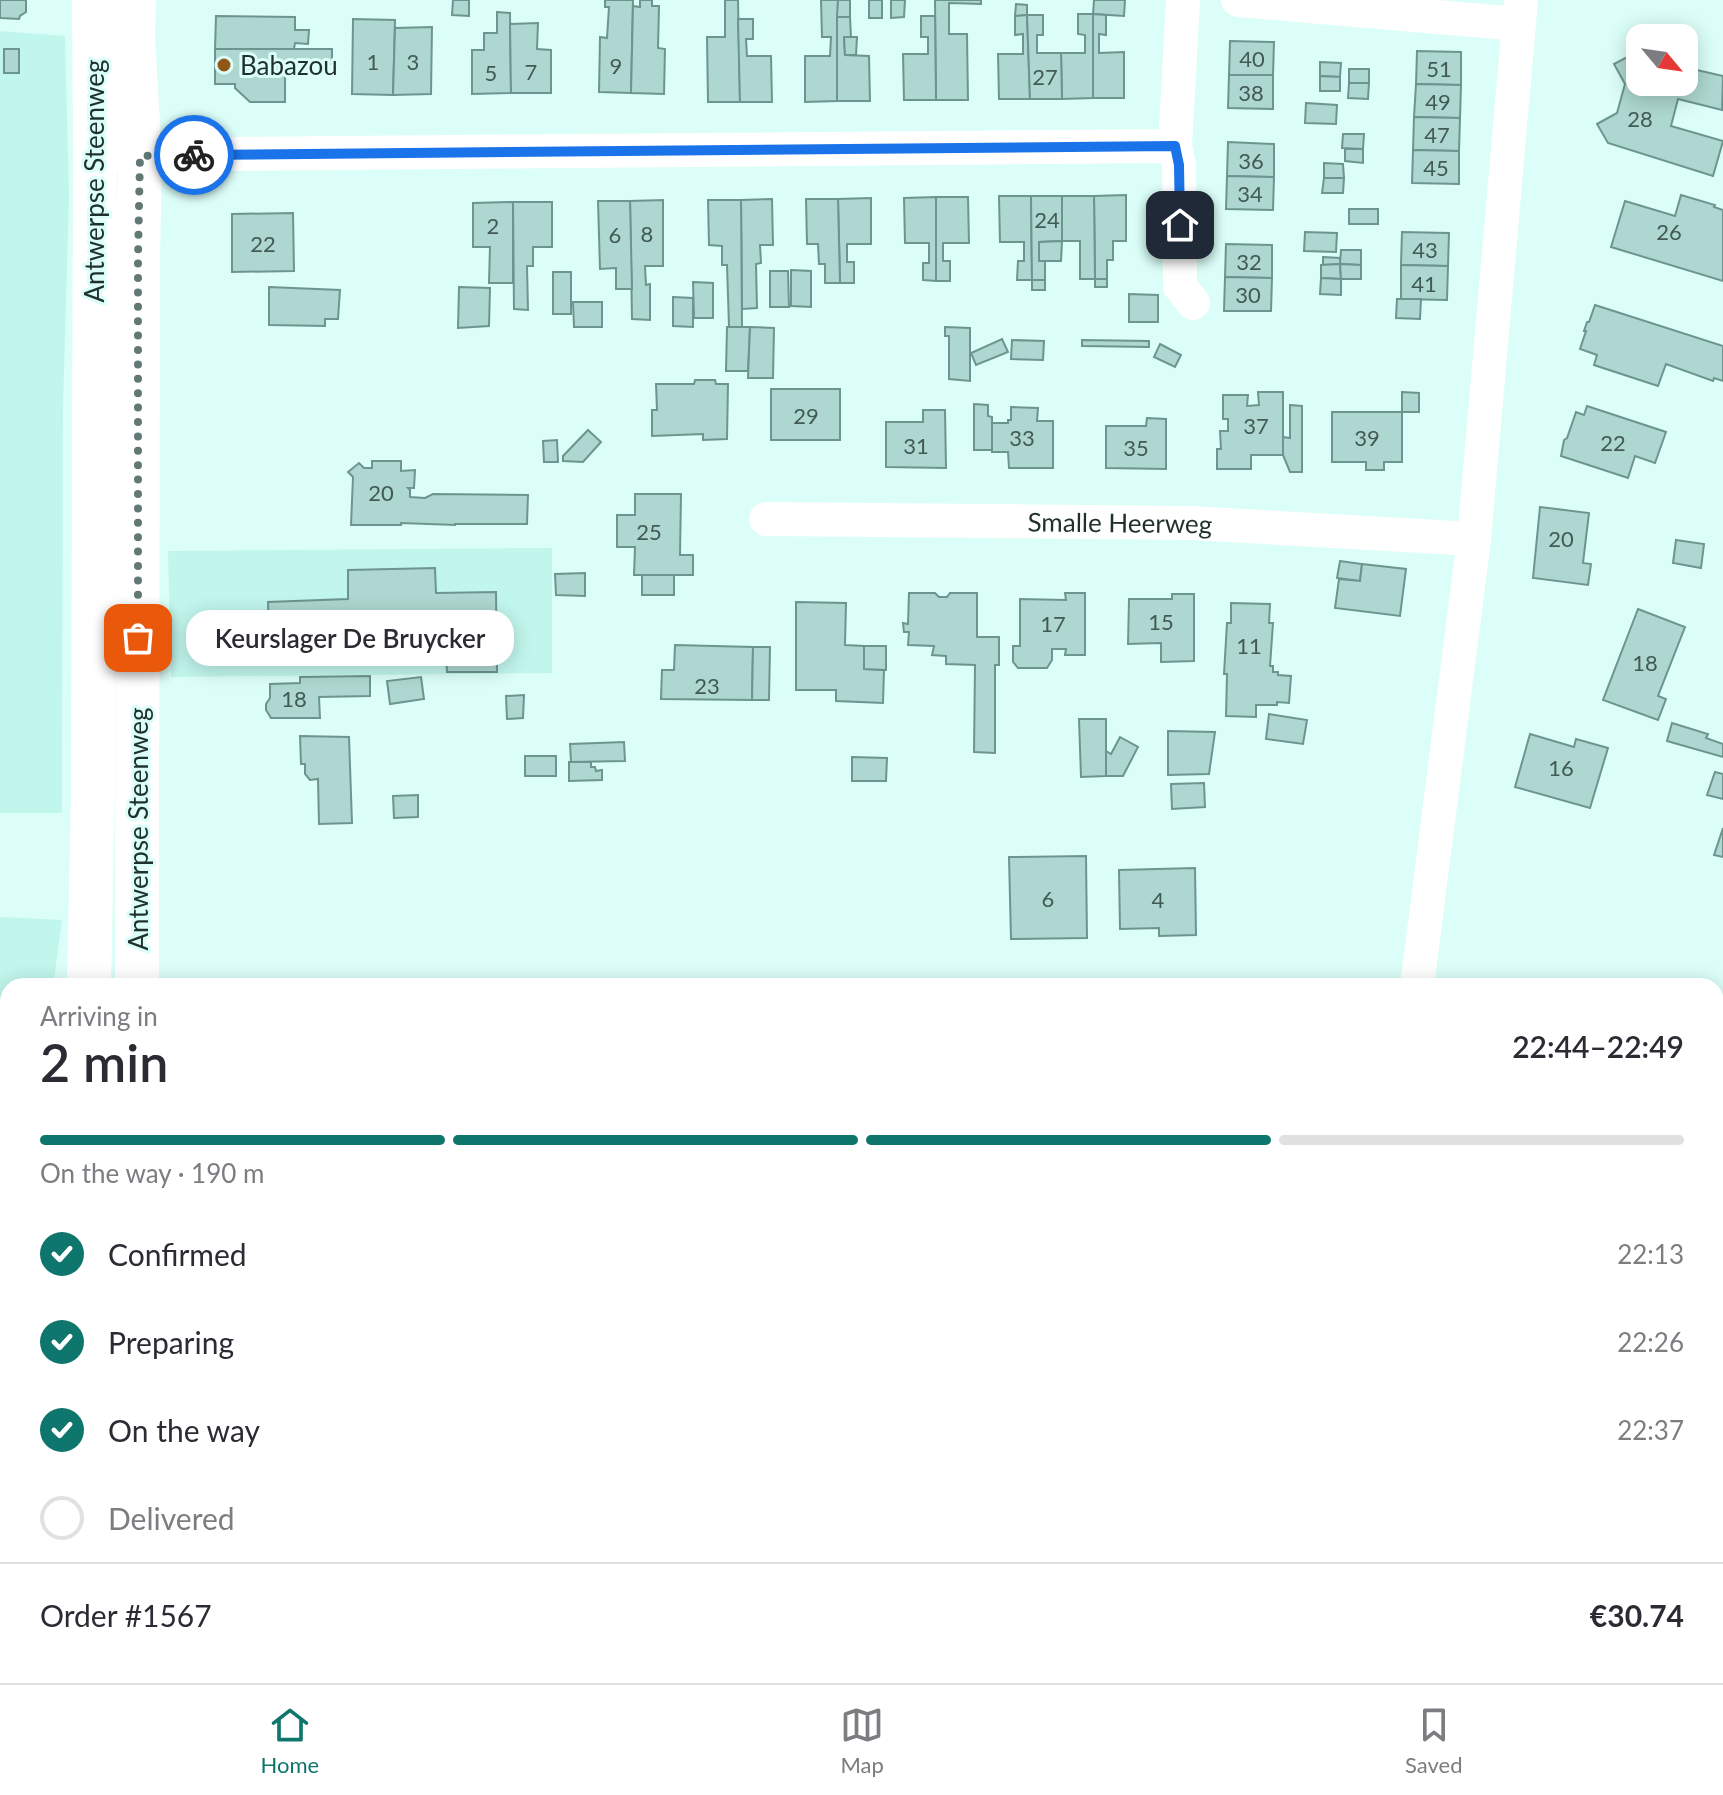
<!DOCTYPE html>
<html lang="en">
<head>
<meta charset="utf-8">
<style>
  body { margin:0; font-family:Lato,sans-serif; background:#f7f7f7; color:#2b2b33; height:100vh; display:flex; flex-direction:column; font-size:30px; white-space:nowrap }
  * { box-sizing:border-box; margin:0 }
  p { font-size:26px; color:#7c7c81 }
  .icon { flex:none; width:44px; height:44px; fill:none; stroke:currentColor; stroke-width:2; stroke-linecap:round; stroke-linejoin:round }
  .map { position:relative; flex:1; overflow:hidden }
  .panel { position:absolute; left:0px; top:978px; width:1724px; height:706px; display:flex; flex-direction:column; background:#fff; border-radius:24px 24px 0 0; box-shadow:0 4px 20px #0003 }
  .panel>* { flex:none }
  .needle { width:52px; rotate:119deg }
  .tools { position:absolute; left:1626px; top:24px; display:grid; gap:16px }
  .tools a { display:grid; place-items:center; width:72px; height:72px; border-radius:16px; background:#fff; box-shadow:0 4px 20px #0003; font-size:40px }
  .pin { position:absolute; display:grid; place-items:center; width:68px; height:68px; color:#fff; margin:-34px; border-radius:16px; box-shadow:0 4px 12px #0006 }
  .courier { position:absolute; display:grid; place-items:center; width:80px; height:80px; margin:-40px; border:6px solid #1a73e8; border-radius:50%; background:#fff; color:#222; box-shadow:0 2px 10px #0007 }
  .bubble { position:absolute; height:56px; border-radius:24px; background:#fff; box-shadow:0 4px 20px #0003; font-size:26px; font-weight:600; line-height:56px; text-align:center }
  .head em { font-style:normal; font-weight:600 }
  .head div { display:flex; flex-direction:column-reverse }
  .head { display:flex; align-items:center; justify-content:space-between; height:136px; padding:0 40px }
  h1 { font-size:52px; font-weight:600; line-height:60px }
  .bar { display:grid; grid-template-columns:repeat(4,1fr); gap:12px 8px; align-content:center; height:96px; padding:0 40px }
  .bar i { height:10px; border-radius:6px; background:#e1e1e2 }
  .bar .current { background:#0f766e }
  .bar p { grid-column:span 4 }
  .line { display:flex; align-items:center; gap:20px; padding:0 40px; border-top:2px solid #e1e1e2 }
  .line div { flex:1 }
  ol { padding:0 40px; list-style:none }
  li { display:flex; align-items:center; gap:24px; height:88px }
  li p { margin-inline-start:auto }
  li .icon { padding:8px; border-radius:50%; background:#0f766e; color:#fff; stroke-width:4 }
  li:last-child { color:#7c7c81 }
  li i { width:44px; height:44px; border:4px solid #e1e1e2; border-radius:50% }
  .dock { display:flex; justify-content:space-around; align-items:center; height:112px; border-top:2px solid #e1e1e2; background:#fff; font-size:22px; color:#7c7c81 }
  .dock a { display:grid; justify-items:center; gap:4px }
  .dock .current { color:#0f766e }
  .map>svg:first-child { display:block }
  .built { fill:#c1f6ed }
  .building { fill:#add7d0; stroke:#6d958f; stroke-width:2 }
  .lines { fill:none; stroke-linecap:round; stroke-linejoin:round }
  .street { stroke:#fff; stroke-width:34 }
  .secondary { stroke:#fff; stroke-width:44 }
  .primary { stroke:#fff; stroke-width:44 }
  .done { stroke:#617874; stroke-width:8; stroke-dasharray:0 14.4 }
  .route { stroke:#1a73e8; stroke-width:10 }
  .poi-dot { fill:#915616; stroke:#dbfef8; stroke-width:3 }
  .labels { text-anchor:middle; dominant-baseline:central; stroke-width:6; stroke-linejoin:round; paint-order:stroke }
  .number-label { font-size:22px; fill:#425a56 }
  .poi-label { font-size:26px; fill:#1f302d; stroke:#dbfef8; text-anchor:start }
  .street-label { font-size:26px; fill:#1f302d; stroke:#dbfef8 }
</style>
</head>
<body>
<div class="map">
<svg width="1723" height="1683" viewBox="0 0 1723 1683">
  <rect width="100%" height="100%" fill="#dbfef8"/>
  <g class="built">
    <polygon points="0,31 65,36 69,196 63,408 62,813 0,813"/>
    <polygon points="552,548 552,673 171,677 168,551"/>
    <polygon points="0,917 62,920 53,986 8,986 8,1049 0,1049"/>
  </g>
  <g class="building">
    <polygon points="0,0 25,0 26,1 26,12 20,16 19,19 0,18"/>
    <polygon points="453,0 469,0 469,16 452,15"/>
    <polygon points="605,0 633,0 631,93 599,92 600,37 607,38 609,7 605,7"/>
    <polygon points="640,0 652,0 652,6 659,6 658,48 665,49 664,94 631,93 633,6 640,7"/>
    <polygon points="725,0 738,0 740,102 708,102 707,37 725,37"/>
    <polygon points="821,0 838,0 837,101 805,102 805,56 830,56 831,37 822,37"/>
    <polygon points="838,0 850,0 850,17 837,17"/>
    <rect x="869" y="0" width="13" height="18"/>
    <polygon points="891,0 905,0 904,17 891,18"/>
    <polygon points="935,0 981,0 981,4 949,3 949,34 967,34 968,100 936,100"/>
    <polygon points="1094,0 1125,0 1124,16 1093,14"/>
    <polygon points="1016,4 1027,5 1027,15 1015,16"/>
    <polygon points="497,12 510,13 511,93 472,94 472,50 484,50 484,33 497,33"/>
    <polygon points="1078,14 1093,14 1093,98 1062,99 1061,53 1085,53 1085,35 1078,34"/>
    <polygon points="1093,14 1106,15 1106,35 1099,34 1099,53 1124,52 1124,98 1093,98"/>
    <polygon points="1027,15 1030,99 999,99 998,54 1023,54 1023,34 1015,35 1015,16"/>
    <polygon points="1027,15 1043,15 1043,35 1037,35 1037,53 1061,53 1062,99 1030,99"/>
    <polygon points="216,16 295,17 295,30 309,30 308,44 295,43 294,49 215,49"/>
    <polygon points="921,16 935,16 936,100 904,100 903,54 928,54 928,37 921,37"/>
    <polygon points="837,17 850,17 851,37 844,37 845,55 869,56 870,101 837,101"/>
    <polygon points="353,19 395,20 393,95 352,94"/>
    <polygon points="738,19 753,19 753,39 746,39 747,56 771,56 772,102 740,102"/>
    <polygon points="538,23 537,49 551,50 551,93 511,93 510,24"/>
    <polygon points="432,27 431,94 393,95 395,28"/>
    <polygon points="844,37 857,37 856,55 845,55"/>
    <polygon points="1230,41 1274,42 1273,75 1229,75"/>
    <rect x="4" y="49" width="15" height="24"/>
    <polygon points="215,49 332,49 332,64 285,64 285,102 250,102 235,88 235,84 215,84"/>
    <polygon points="1417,51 1461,52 1461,85 1416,84"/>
    <polygon points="1633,54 1640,56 1640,82 1684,82 1684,67 1723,76 1722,110 1678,99 1671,126 1723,141 1713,176 1608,143 1597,124 1617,113 1625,84 1614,64"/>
    <polygon points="1320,62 1341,63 1340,77 1320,76"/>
    <rect x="1349" y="69" width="20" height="14"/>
    <polygon points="1229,75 1273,75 1273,109 1228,108"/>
    <polygon points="1320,76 1340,77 1340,91 1320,91"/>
    <polygon points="1349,83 1369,83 1368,99 1348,98"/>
    <polygon points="1416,84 1461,85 1460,118 1414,117"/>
    <polygon points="1306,103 1337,105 1336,124 1305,123"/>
    <polygon points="1414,117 1460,118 1459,151 1413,150"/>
    <polygon points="1343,134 1364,134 1363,149 1342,148"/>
    <polygon points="1228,142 1274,144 1274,177 1227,176"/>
    <polygon points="1345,149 1363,149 1363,163 1345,161"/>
    <polygon points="1413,150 1459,151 1459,184 1412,183"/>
    <polygon points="1324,163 1343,164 1344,178 1324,178"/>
    <polygon points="1227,176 1274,177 1273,210 1226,209"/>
    <polygon points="1324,178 1344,178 1343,193 1322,193"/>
    <polygon points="1126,195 1126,241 1113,241 1113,260 1107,260 1107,279 1095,279 1094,196"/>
    <polygon points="1681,195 1715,205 1714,207 1723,210 1723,281 1611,247 1625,201 1675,216"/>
    <polygon points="999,196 1031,196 1032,280 1017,280 1018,261 1024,261 1024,242 1000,242"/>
    <polygon points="1031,196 1062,196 1062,241 1039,242 1039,261 1045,261 1045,280 1032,280"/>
    <polygon points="1062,196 1094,196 1095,279 1080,279 1080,241 1062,241"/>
    <polygon points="936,197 936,281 923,280 923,263 929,263 929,243 905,243 904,198"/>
    <polygon points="936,197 968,197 969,243 943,243 943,261 950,261 950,281 936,281"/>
    <polygon points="871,198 871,244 847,244 847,262 854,262 854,283 840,283 838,199"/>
    <polygon points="772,199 773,245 760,245 761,263 756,264 757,308 742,309 741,200"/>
    <polygon points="806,199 838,199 840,283 825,283 825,264 819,264 818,244 807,244"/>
    <polygon points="663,200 663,266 645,266 646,285 650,284 650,320 632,319 630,201"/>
    <polygon points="708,200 741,200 742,327 729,327 727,265 722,265 722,246 709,245"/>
    <polygon points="598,201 630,201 632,289 616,289 616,268 600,269"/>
    <polygon points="513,202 513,283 489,283 490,247 473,247 473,203"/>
    <polygon points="513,202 552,202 552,247 533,247 533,266 527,266 528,310 514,309"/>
    <rect x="1349" y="209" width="29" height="15"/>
    <polygon points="293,213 294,271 232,272 232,214"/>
    <polygon points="1305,232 1337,233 1336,252 1304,251"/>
    <polygon points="1402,232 1449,233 1448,266 1401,265"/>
    <polygon points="1062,241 1061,261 1039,261 1039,242"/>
    <polygon points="1226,244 1272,245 1272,278 1225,277"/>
    <polygon points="1341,250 1361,250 1361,265 1340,264"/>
    <polygon points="1323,257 1340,258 1340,264 1323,265"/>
    <polygon points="1340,264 1341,279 1321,278 1321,265"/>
    <polygon points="1340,264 1361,265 1361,279 1341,279"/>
    <polygon points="1401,265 1448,266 1447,300 1401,299"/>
    <polygon points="791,270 811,271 811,307 791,306"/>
    <polygon points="770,271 788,271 789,307 770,307"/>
    <rect x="553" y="272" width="18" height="42"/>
    <polygon points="1225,277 1272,278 1271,311 1224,311"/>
    <polygon points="1321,278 1341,279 1341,295 1320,294"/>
    <rect x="1095" y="279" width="12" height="8"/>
    <rect x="1032" y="280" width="13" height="10"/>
    <polygon points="693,282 713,283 713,318 694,318"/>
    <polygon points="269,287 340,290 338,319 325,319 325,326 269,325"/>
    <polygon points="459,287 490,288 489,326 458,328"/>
    <polygon points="1129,294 1158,295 1158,322 1129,322"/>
    <polygon points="673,297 693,298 693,327 673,326"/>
    <polygon points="1397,299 1421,299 1420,319 1396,318"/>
    <polygon points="573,302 602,302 602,327 574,327"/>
    <polygon points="1595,305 1723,346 1723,381 1714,378 1713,381 1666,364 1658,386 1594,365 1597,355 1580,349 1586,331 1584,331 1587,322 1589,322"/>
    <polygon points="727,327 750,327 748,371 726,371"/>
    <polygon points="750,327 774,328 773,378 748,378"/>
    <polygon points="945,327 970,328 970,381 949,379 949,336 945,336"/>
    <polygon points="1002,339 1008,352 976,365 971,353"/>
    <polygon points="1012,340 1044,341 1043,360 1011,359"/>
    <polygon points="1082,340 1149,341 1149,347 1082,346"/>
    <polygon points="1160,344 1181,355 1175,367 1154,357"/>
    <polygon points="695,380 715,380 716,384 728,384 727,439 703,440 703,434 652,436 652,410 657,410 656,384 694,384"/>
    <rect x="771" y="389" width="69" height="51"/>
    <polygon points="1258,392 1283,392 1283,455 1251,455 1251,469 1217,469 1217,449 1221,449 1220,431 1228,431 1228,419 1223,419 1223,395 1248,395 1247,406 1259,405"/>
    <polygon points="1402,392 1419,393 1419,412 1402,412"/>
    <polygon points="974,404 988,405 988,416 992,417 992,450 974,450"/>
    <polygon points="1290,405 1302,406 1302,472 1290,472 1283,455 1283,437 1290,438"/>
    <polygon points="1587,406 1666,432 1655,463 1635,456 1628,478 1561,456 1564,440 1567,438 1576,412 1584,415"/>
    <polygon points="1011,407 1038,408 1037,421 1053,421 1053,468 1009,468 1008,452 992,452 992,423 1008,423 1008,420 1011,420"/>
    <polygon points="923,410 945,410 946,468 886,467 886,422 923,422"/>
    <polygon points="1332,412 1402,412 1402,462 1384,462 1384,470 1366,470 1366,462 1332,462"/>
    <polygon points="1147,418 1166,419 1166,469 1106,468 1106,426 1146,426"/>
    <polygon points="588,430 601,442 583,462 563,461 563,456"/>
    <polygon points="557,440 558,462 544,462 543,441"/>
    <polygon points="372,461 401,461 401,471 415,470 414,488 408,488 410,490 410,497 425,498 433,494 528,495 527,524 455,524 455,525 401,523 401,525 351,525 353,477 348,472 359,463 364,468 372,468"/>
    <polygon points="635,494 681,494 680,555 693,555 693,575 634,575 635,547 617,547 617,515 635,515"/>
    <polygon points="1540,507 1589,513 1583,563 1591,564 1588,585 1533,578"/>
    <polygon points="1676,540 1704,544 1701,568 1673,563"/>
    <polygon points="1340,561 1362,564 1360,581 1337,578"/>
    <polygon points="1362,564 1406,569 1400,616 1335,608 1339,579 1360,581"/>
    <polygon points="435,568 436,593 496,592 497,672 447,672 446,654 270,657 268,602 348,599 348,570"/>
    <polygon points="585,573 585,596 556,595 555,574"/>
    <rect x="642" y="575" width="32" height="20"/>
    <polygon points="909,593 935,593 939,597 947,597 950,593 977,593 977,637 999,637 999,665 995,665 995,753 974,752 975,665 946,664 946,656 932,655 934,646 908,645 909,632 904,632 903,623 908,624"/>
    <polygon points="1065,593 1085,593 1085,655 1065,655 1066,649 1052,649 1052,660 1047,668 1018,668 1013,662 1013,646 1020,646 1020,599 1066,600"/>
    <polygon points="1172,594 1194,594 1194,661 1161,662 1161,643 1128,644 1129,599 1172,599"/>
    <polygon points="796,602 846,603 845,645 864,646 864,669 884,670 883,703 836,701 836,690 796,690"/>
    <polygon points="1231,603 1270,604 1269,623 1273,623 1270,666 1273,666 1273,672 1278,672 1278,675 1291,676 1289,703 1277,702 1277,705 1256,705 1256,717 1226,716 1227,674 1224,674 1227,623 1231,623"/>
    <polygon points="1638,609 1685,627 1658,696 1666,699 1658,720 1603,700"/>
    <polygon points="675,645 753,647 752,700 661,699 662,670 674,670"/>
    <polygon points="864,646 886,646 886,670 864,669"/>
    <polygon points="753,647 770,647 769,700 752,700"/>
    <polygon points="370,676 370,696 319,697 320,718 271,718 266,710 266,704 270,698 270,684 300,683 300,677"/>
    <polygon points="421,677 424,699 390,704 387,681"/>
    <polygon points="524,695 523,718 507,719 506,696"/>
    <polygon points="1269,714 1307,720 1303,744 1266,739"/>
    <polygon points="1079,719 1106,719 1106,776 1081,777"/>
    <polygon points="1672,723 1708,734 1706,738 1723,744 1723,757 1667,741"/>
    <polygon points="1168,731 1215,732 1209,774 1168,775"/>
    <polygon points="1530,734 1574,747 1576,739 1608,748 1590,808 1515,787"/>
    <polygon points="300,736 349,737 352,823 319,824 318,779 310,780 305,774 305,764 301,764"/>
    <polygon points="1120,737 1138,747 1123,776 1106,776 1106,751 1111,754"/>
    <polygon points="624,742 625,761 571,762 570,744"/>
    <rect x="525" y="756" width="31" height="20"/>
    <polygon points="852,757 887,758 886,781 852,781"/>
    <polygon points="569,762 591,762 591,767 595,767 596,771 602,770 602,780 569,781"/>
    <polygon points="1715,772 1723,774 1723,799 1707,795"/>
    <polygon points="1204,783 1205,807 1172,809 1171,784"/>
    <polygon points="418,795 418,817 394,818 393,796"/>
    <polygon points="1723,828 1723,857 1714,855"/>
    <polygon points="1086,856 1087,938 1011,939 1009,857"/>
    <polygon points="1195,868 1196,935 1159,936 1159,928 1120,929 1119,870"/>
    <polygon points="0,1061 8,1061 8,1110 0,1109"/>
    <rect x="0" y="1130" width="8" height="57"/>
    <polygon points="1722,1398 1723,1398 1723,1469 1716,1468 1716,1432"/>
    <polygon points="0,1471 2,1471 1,1546 0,1546"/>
    <polygon points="1716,1513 1723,1514 1723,1580 1716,1579"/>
    <polygon points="1716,1644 1723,1645 1723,1683 1672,1683 1673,1676 1685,1678 1686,1676 1716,1676"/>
    <polygon points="1157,1676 1173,1676 1171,1683 1156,1683"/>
    <polygon points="1173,1676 1245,1676 1244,1683 1171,1683"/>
  </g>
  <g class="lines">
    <g class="street">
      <polyline points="1238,0 1519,24"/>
      <polyline points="1175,146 1179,165 1180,286 1193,303"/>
      <polyline points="95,155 1175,146 1183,0"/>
      <path id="s1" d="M 766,519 L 1191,523 L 1474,539"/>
      <polyline points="1417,986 1474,539 1521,0"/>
      <polyline points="0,1610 8,1610"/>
      <polyline points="1326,1683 1327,1676"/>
    </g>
    <polyline class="secondary" points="289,1676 348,1683"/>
    <g class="primary">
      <polyline points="134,0 133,39 140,156 138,258 137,986"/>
      <polyline points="89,986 93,793 95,155 94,0"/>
      <polyline points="84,1676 85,1683"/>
      <polyline points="133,1683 133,1676"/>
    </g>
  </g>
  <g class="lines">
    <polyline class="done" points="138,638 138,258 140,156 194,155"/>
    <polyline class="route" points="194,155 1175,146 1179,165 1180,225"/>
  </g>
  <circle class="poi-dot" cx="224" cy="65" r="8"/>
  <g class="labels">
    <g class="number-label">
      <text x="1252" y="58">40</text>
      <text x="373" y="61">1</text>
      <text x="413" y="61">3</text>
      <text x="616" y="65">9</text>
      <text x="1439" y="68">51</text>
      <text x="531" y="71">7</text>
      <text x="491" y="72">5</text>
      <text x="1045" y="76">27</text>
      <text x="1251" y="92">38</text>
      <text x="1438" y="101">49</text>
      <text x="1640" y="118">28</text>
      <text x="1437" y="134">47</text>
      <text x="1251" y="160">36</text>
      <text x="1436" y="167">45</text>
      <text x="1250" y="193">34</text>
      <text x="1047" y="219">24</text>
      <text x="493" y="225">2</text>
      <text x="1669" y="231">26</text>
      <text x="647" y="233">8</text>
      <text x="615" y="234">6</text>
      <text x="263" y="243">22</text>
      <text x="1425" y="249">43</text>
      <text x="1249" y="261">32</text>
      <text x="1424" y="283">41</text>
      <text x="1248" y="294">30</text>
      <text x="806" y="415">29</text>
      <text x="1256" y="425">37</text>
      <text x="1022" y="437">33</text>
      <text x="1367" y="437">39</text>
      <text x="1613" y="442">22</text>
      <text x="916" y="445">31</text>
      <text x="1136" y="447">35</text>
      <text x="381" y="492">20</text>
      <text x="649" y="531">25</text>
      <text x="1561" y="538">20</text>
      <text x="1161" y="621">15</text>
      <text x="1053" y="623">17</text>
      <text x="1249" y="645">11</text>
      <text x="1645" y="662">18</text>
      <text x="707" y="685">23</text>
      <text x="294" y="698">18</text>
      <text x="1561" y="767">16</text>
      <text x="1048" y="898">6</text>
      <text x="1158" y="899">4</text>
    </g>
    <g class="poi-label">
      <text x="240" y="65">Babazou</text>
    </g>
    <g class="street-label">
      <text transform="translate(94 181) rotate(-90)">Antwerpse Steenweg</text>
      <text stroke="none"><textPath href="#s1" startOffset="354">Smalle Heerweg</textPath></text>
      <text transform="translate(138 829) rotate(-90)">Antwerpse Steenweg</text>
    </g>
  </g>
</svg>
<div class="tools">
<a><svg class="needle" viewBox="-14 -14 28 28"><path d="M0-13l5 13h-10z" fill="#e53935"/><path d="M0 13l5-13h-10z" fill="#7c7c81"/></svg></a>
</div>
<div class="pin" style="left:138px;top:638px;background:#ea580c"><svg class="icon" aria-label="bag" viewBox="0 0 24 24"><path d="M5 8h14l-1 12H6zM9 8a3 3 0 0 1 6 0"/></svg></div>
<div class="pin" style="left:1180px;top:225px;background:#1f2937"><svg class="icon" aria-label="home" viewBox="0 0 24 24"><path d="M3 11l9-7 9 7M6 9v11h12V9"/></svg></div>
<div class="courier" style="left:194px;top:155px"><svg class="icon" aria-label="bike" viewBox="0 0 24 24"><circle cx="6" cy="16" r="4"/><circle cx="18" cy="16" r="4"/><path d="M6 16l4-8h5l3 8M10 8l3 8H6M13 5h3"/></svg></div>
<div class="bubble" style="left:186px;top:610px;width:328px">Keurslager De Bruycker</div>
<section class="panel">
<div class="head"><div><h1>2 min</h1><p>Arriving in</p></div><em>22:44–22:49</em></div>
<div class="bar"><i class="current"></i><i class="current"></i><i class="current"></i><i></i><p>On the way · 190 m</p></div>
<ol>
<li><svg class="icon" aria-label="check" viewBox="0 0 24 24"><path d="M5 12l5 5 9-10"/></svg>Confirmed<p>22:13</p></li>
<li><svg class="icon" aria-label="check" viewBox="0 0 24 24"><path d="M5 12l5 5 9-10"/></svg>Preparing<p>22:26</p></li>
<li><svg class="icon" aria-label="check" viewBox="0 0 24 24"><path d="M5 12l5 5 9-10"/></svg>On the way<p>22:37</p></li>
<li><i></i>Delivered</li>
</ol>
<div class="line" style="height:104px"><div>Order #1567</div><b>€30.74</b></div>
</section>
</div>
<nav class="dock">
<a class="current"><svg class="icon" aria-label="home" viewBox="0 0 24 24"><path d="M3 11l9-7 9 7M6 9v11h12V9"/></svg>Home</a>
<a><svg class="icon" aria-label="map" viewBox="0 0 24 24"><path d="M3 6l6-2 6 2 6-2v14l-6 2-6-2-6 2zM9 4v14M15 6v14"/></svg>Map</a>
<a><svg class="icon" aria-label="saved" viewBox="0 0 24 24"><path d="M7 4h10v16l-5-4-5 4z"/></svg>Saved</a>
</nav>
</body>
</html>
